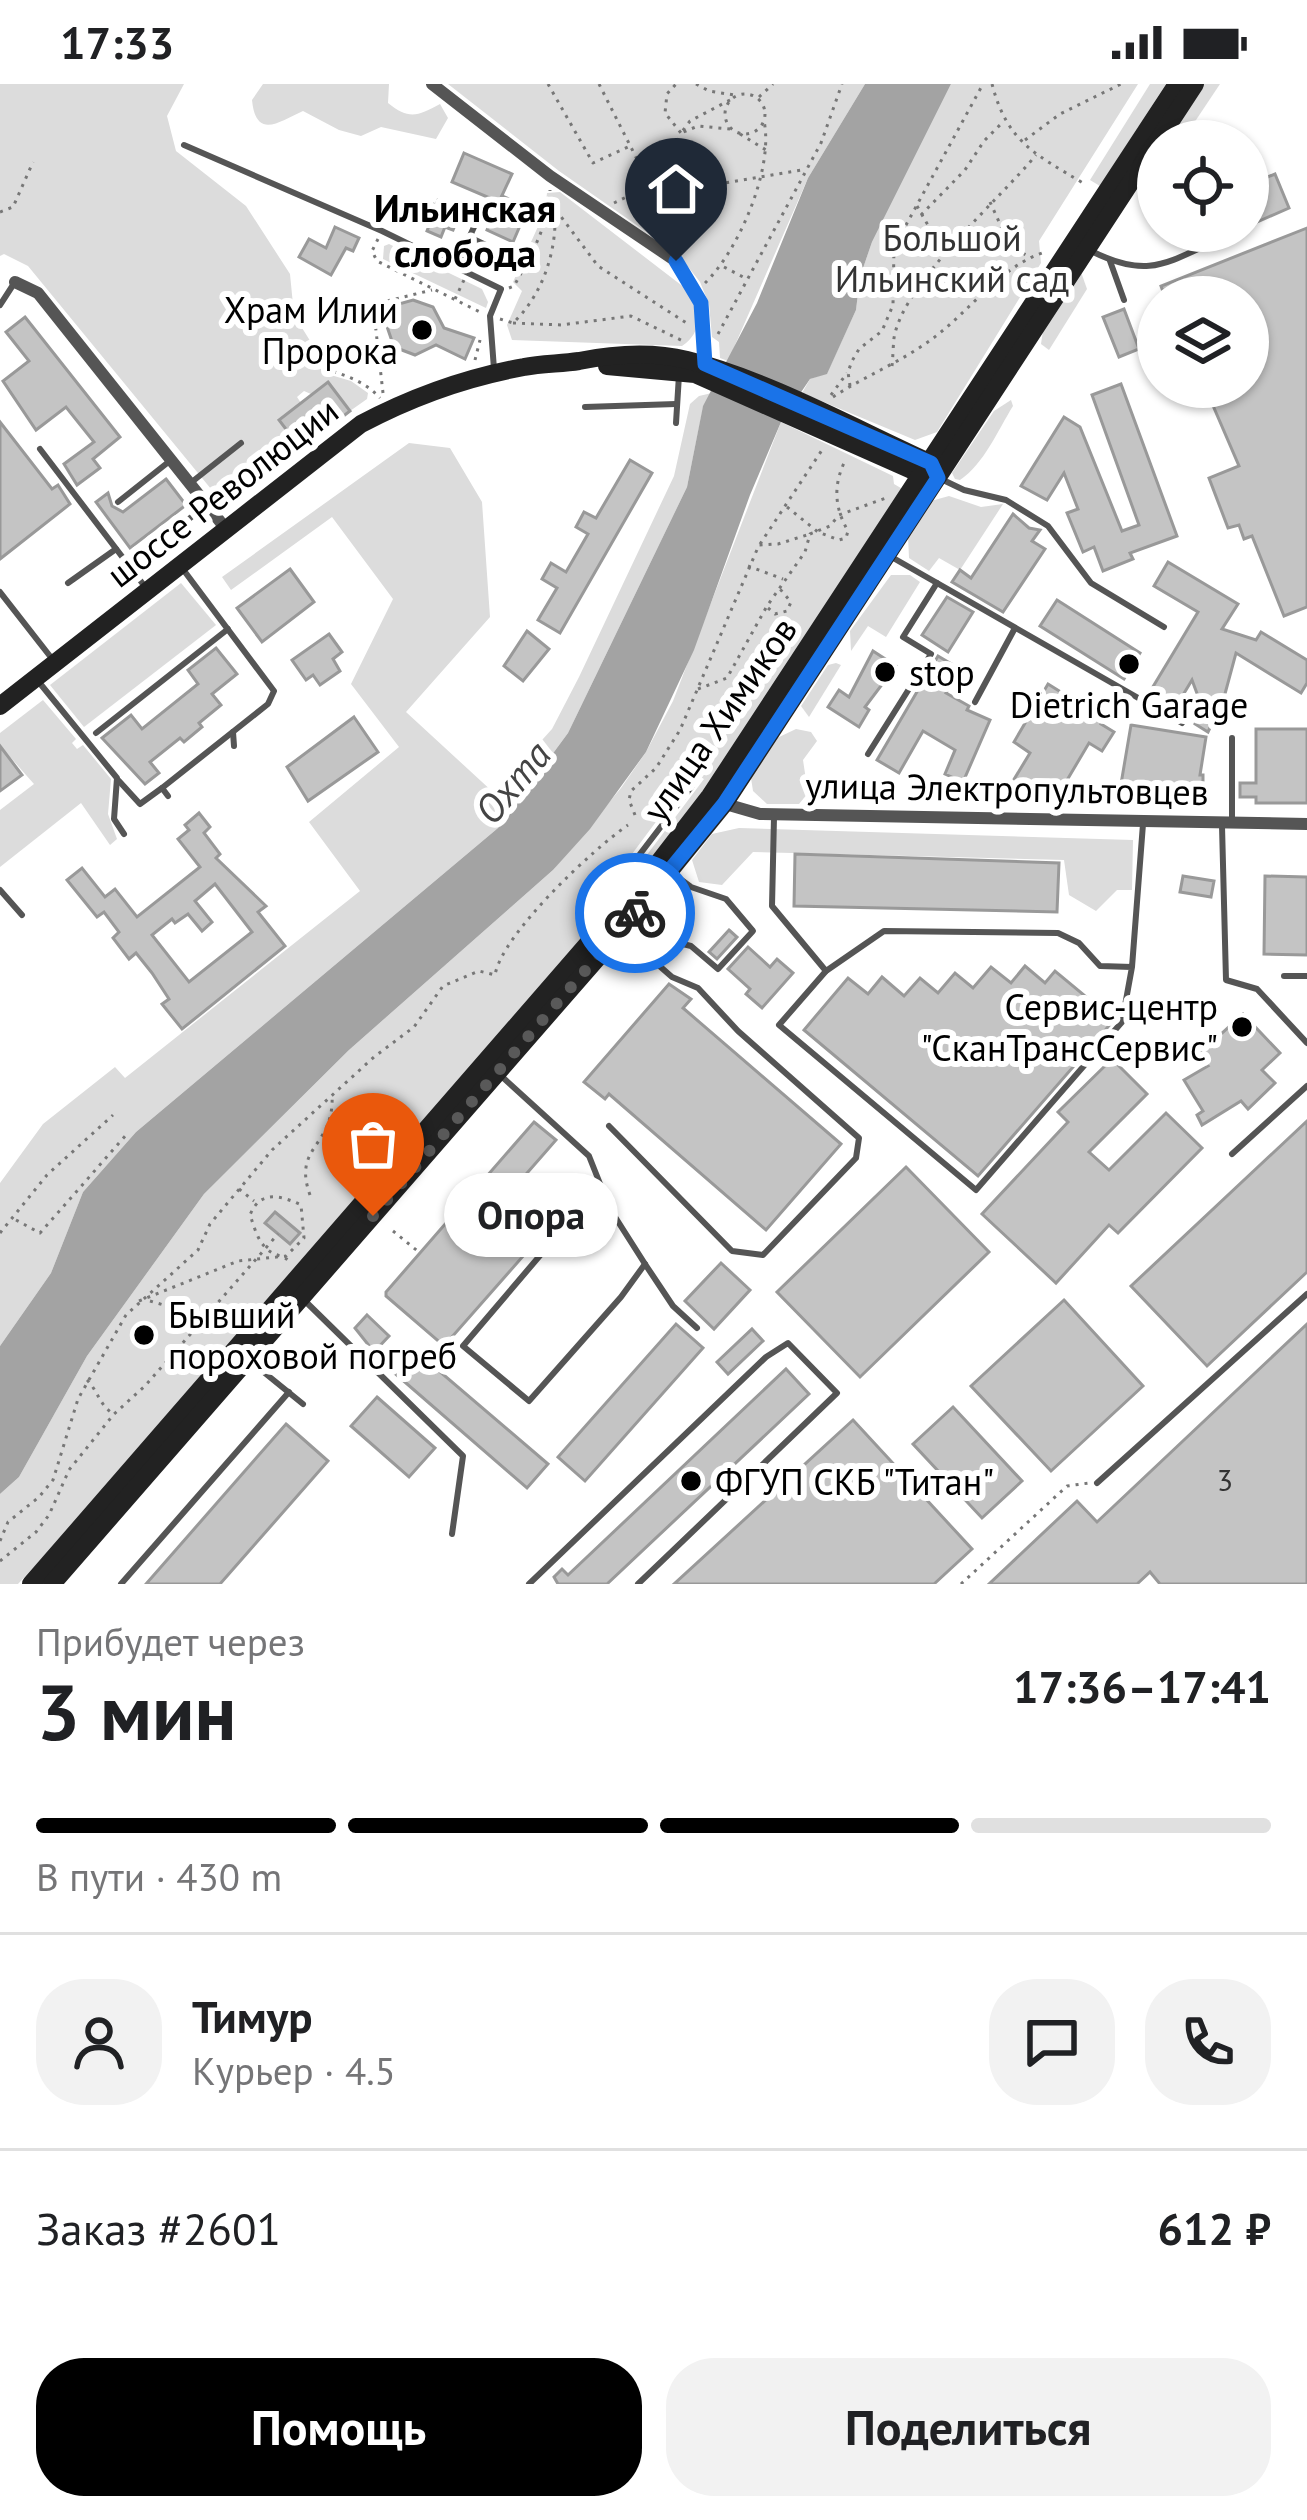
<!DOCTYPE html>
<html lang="ru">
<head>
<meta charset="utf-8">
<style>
  body { margin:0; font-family:"PT Sans",sans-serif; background:#f2f2f2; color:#202124; height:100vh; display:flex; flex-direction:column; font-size:45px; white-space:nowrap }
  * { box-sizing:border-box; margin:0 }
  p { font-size:39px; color:#757577 }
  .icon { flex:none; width:66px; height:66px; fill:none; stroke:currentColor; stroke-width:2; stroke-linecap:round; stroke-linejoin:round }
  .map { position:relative; height:1500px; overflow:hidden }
  .sheet { display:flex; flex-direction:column; background:#fff; flex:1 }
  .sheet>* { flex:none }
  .fabs { position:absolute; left:1137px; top:36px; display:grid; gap:24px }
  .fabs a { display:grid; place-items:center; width:132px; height:132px; border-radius:50%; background:#fff; box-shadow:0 3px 9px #0004; font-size:60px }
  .pin { position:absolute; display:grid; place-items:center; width:102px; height:102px; color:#fff; margin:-123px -51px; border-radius:50% 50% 50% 0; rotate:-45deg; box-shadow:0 0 12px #0007 }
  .pin .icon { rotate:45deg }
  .courier { position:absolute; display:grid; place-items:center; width:120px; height:120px; margin:-60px; border:9px solid #1a73e8; border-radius:50%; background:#fff; color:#222; box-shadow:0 3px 15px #0007 }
  .bubble { position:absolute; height:84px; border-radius:42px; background:#fff; box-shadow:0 3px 9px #0004; font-size:39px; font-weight:600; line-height:84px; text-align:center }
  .summary em { font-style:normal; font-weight:600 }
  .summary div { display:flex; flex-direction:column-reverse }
  .summary { display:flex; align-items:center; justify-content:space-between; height:204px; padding:0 36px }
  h1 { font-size:78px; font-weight:600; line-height:90px }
  .bar { display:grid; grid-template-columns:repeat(4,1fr); gap:18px 12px; align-content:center; height:144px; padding:0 36px }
  .bar i { height:15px; border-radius:9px; background:#e0e0e0 }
  .bar .selected { background:#000 }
  .bar p { grid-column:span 4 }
  .line { display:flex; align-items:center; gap:30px; padding:0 36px; border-top:3px solid #e0e0e0 }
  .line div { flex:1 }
  .round { display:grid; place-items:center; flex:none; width:126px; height:126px; border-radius:48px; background:#f2f2f2 }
  .cta { display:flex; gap:24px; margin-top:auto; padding:24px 36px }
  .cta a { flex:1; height:138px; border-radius:48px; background:#000; color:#fff; font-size:48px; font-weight:600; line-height:138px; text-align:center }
  .cta a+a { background:#f2f2f2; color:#202124 }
  .status { display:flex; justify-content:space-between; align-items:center; height:84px; padding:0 60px; background:#fff; direction:ltr }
  .status svg { height:33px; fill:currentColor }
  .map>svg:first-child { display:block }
  .green { fill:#dcdcdc }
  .water { fill:#a3a3a3 }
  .building { fill:#c4c4c4; stroke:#999; stroke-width:3; fill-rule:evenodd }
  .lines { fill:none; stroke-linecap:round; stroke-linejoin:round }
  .path { stroke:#777; stroke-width:3; stroke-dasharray:3 6; stroke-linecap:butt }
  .lane { stroke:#555; stroke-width:6 }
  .street { stroke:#555; stroke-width:12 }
  .secondary { stroke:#222; stroke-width:18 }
  .done { stroke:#595959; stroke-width:12; stroke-dasharray:0 21.6 }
  .route { stroke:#1a73e8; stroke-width:15 }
  .poi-dot { fill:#000; stroke:#fff; stroke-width:4.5 }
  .labels { text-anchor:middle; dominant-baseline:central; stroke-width:12; stroke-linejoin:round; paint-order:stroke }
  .number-label { font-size:30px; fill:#313131 }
  .park-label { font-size:36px; fill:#333; stroke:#fff }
  .poi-label { font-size:36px; fill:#000; stroke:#fff; text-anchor:start }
  .street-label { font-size:36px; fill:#000; stroke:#fff }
  .neighbourhood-label { font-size:39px; font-weight:bold; fill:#000; stroke:#fff }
  .water-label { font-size:39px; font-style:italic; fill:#444; stroke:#fff }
</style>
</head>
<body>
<div class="status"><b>17:33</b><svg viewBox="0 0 49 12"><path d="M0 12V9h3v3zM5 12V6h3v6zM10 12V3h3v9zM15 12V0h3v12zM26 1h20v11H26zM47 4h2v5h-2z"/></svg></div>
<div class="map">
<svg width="1307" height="1500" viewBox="0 0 1307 1500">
  <rect width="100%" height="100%" fill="#fff"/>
  <g class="green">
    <polygon points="0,0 184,0 167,32 176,67 246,122 290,190 294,231 322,276 324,289 351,297 368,309 367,315 350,327 304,307 297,313 301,319 279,337 301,365 225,422 28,182 4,170 0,172"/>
    <path d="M 263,0 L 389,0 L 388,19 C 409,36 418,32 440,20 L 448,34 L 436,55 L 381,43 L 361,52 L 339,46 L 303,27 C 280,37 256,57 252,16 Z"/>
    <polygon points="448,0 865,0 808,94 728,277 720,274 719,258 712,253 709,220 700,198 678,170 559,87"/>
    <polygon points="951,0 1138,0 1039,157 1041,179 937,348 915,356 802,309 810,295 827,289 856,226 860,193 872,158"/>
    <polygon points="1150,0 1166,0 1100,102 1090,96"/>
    <polygon points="1203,0 1220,0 1182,57 1166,57"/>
    <path d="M 560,108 L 685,204 C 699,224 705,247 682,262 L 512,256 L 507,241 L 522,207 L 513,198 L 545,127 L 547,109 Z"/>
    <polygon points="389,160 482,205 488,218 486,224 383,175 384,162"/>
    <polygon points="1081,188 1087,205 1049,266 1041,260 1043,247"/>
    <polygon points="712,309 703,323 687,403 568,649 498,744 136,1048 83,1108 51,1189 0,1262 0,1099 43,1040 115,983 125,994 360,807 309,738 399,663 351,600 393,515 332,433 231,506 222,493 409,359 450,364 482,418 490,533 406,628 494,709 552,645 579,593 674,392 690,320 699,312"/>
    <path d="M 1011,316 L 1013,322 C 998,346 984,380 960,396 L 955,395 L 952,389 L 994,327 Z"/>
    <polygon points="781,338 893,392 894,400 906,407 710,699 635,798 634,788 704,695 683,682 655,721 661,731 612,797 616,816 91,1422 18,1500 0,1500 0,1410 19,1393 87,1272 204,1110 349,966 553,786 621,704 646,668 673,617"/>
    <polygon points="949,412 981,423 1003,420 960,486 939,474 929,487 909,474 908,452 931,417"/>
    <polygon points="891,491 910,491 920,498 886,553 868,542 851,567 850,547"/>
    <polygon points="181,499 216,541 84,643 50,601"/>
    <polygon points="836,579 841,581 809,633 801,622 828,581"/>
    <polygon points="43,616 76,655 72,659 77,665 83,661 111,695 108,730 117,755 110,761 81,719 0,783 0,726 34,700 4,666 0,668 0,649"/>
    <polygon points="796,645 811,648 817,657 803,676 806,696 820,695 799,720 767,720 753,707 751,694 777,654"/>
    <polygon points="739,744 1133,756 1132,806 1117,806 1096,827 1069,811 1064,776 753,768 722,801 699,798 692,776 712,750"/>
  </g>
  <polygon class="water" points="865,0 951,0 872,158 860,193 856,226 827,290 810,295 781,338 750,411 694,566 646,668 590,745 553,786 349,966 204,1110 87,1272 19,1393 0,1410 0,1262 51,1189 83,1108 136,1048 498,744 568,649 687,403 703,322 757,219 808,94"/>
  <g class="building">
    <polygon points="464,69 512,90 499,118 452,98"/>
    <polygon points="1275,90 1289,124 1248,142 1248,101"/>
    <polygon points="502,112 528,123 513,158 487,146"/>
    <polygon points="438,116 453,122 448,132 457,136 453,146 445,143 441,153 427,147 430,139 420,135 427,118 436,121"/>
    <polygon points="335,143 359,154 353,167 346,164 331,191 299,173 309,155 326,164"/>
    <polygon points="1307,144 1307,523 1284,532 1252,452 1244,455 1239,441 1228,444 1209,394 1239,382 1205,303 1248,303 1248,213 1165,213 1161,202"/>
    <polygon points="413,216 433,223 444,244 474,254 465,275 436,261 415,271 394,263 381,225"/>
    <polygon points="1124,225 1139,265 1119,273 1103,233"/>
    <polygon points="25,233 120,353 93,375 100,384 77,401 64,380 94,358 66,323 36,346 3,297 29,277 6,248"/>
    <polygon points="328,298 350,327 301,365 279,336"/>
    <polygon points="1121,300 1177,452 1130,469 1133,475 1103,487 1094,463 1083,468 1067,429 1078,425 1064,389 1047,416 1021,402 1064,333 1080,343 1122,447 1139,441 1092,311"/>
    <polygon points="0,338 52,405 58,401 70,420 0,475"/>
    <polygon points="630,376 652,389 560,549 538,536 557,504 542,495 551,479 566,488 588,450 576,443 584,428 596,434"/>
    <polygon points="166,395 186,421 130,464 96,418 108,409 112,422 123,428"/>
    <polygon points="1013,430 1029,444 1040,446 1032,457 1045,465 1003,528 952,498 960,486 971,494"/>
    <polygon points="1168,478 1238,520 1222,545 1256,556 1261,548 1307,576 1307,599 1301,609 1236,569 1219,632 1216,631 1208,648 1195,640 1202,623 1192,596 1174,626 1148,611 1198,528 1154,502"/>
    <polygon points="290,485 314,518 262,558 237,524"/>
    <polygon points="947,513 973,528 948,568 922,551"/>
    <polygon points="1057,516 1140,569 1124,595 1040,542"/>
    <polygon points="527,547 549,565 523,597 504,582"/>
    <polygon points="329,550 342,568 333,575 340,587 320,601 313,591 306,596 292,576"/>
    <polygon points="216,564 237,590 212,610 221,621 199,639 202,643 184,658 180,654 150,678 159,689 145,700 102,654 131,631 142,645 198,600 188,586"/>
    <polygon points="873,567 896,582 865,623 869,626 859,643 828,623 839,606 849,613"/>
    <polygon points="938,572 960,585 946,609 969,622 967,626 990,636 963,698 945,690 955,666 923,647 899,689 877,676"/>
    <polygon points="1048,600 1104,635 1101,640 1114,648 1102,667 1089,659 1060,708 1030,707 1013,697 1030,669 1014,658"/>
    <polygon points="354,633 378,668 308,717 287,683"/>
    <polygon points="1131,641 1206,653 1200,691 1203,691 1203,715 1178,715 1178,709 1121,700"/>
    <polygon points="1256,645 1307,645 1307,719 1256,719 1256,713 1240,713 1240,699 1256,699"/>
    <polygon points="0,662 22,691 0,707"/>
    <path d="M 199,729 L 210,743 L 204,749 L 220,770 L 216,774 L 266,822 L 258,828 L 285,862 L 182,945 L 162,920 L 169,915 L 152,889 L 136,869 L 129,875 L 113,854 L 119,848 L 104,828 L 97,833 L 67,796 L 82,784 L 105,813 L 115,805 L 137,833 L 200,783 L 178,755 L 189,746 L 185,741 ZM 215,800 L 252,848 L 189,898 L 152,851 L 172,835 L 175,839 L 188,830 L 202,847 L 212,838 L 195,817 Z"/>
    <polygon points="795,770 1059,779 1057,828 794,822"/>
    <polygon points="1183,792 1214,797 1211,813 1180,808"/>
    <polygon points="1265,792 1307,793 1307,871 1264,870"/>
    <polygon points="729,846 737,853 717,875 709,868"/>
    <polygon points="748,863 770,883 777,875 793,889 762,924 746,910 750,905 728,885"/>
    <polygon points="1025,882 1045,899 1055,887 1114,936 978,1092 804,946 848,894 868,910 882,893 904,912 920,894 938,909 955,889 973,904 991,883 1011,899"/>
    <polygon points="669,900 691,915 683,924 841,1060 766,1146 609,1010 605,1015 584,998"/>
    <polygon points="1243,930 1280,969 1262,986 1275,999 1248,1025 1241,1017 1202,1041 1197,1031 1203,1027 1184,996 1208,982 1198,971"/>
    <polygon points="1112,975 1147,1010 1089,1068 1109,1086 1166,1029 1202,1064 1118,1149 1109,1141 1056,1199 982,1130 1068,1038 1058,1028"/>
    <polygon points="1307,1037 1307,1188 1207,1282 1131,1202"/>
    <polygon points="534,1038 556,1056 507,1112 546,1146 444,1262 386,1212 386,1208"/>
    <polygon points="906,1083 989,1168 860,1293 777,1208"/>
    <polygon points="275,1128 300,1149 290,1160 265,1139"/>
    <polygon points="721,1179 750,1206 714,1245 685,1217"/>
    <polygon points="1064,1216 1143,1302 1051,1387 971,1302"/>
    <polygon points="367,1231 389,1252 374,1268 355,1244"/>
    <polygon points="676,1240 703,1264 585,1397 558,1373"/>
    <polygon points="1307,1240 1307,1500 1160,1500 1150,1488 1137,1500 989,1500 1077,1417 1097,1438"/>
    <polygon points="752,1245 763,1257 728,1290 717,1278"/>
    <polygon points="407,1268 426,1285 431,1280 548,1380 527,1404 391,1286"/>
    <polygon points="786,1285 809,1310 607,1500 558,1500 554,1493 562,1485 568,1491"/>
    <polygon points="377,1313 435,1364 409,1393 351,1342"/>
    <polygon points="953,1323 1022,1397 982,1434 913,1360"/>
    <polygon points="853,1336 972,1465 934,1500 674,1500"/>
    <polygon points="286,1340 328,1377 220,1500 146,1500"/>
  </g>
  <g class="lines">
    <g class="path">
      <polyline points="548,0 593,79 628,63"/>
      <polyline points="599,0 649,99"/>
      <polyline points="696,0 709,7 734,11"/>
      <path d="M 992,0 C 1007,58 1035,70 1083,99"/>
      <circle cx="745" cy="30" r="20"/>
      <polyline points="759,13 773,0"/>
      <polyline points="730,16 690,37 681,49 698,42 730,45"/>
      <polyline points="740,50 766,66"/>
      <polyline points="1025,56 1060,30 1121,0"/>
      <polyline points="658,97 668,84 681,49 665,29 667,10 676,0"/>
      <polyline points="990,118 1010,162 1028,172"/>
      <polyline points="614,119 657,98 724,99 802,86"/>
      <polyline points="917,122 933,150"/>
      <polyline points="556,126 598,182 688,240"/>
      <polyline points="0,128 13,123 33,78"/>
      <polyline points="921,131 965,86 984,57 1003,38"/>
      <polyline points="905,144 920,171"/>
      <polyline points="378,155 372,167 377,177 480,228"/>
      <polyline points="895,163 934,151 1010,162"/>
      <polyline points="724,183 747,195"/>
      <polyline points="893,185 912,212"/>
      <path d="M 705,199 C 739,166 774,84 764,37"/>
      <path d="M 509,204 L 514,202 C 531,171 549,141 550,106"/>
      <polyline points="455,215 464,196"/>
      <path d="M 500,235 L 513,239 C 546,208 561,155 553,112"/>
      <polyline points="513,239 561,241 631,232 685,258"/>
      <polyline points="718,250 821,59 842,0"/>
      <polyline points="475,276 480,256"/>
      <path d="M 316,282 C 340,290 363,295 380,314"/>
      <path d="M 892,282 C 893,273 893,263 894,254 C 903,199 1000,115 1036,71"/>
      <polyline points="850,302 848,288 852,277 859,265 882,247 893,221 894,163 983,0"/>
      <polyline points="383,309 374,229 383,218 432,206"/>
      <polyline points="831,311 847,289"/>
      <path d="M 833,313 C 865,292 901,278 932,255 C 969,228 1002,181 1045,168"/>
      <path d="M 787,423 L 818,448 L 839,456 L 846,454 L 848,447 C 834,423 833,400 846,375"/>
      <polyline points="760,460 824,363"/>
      <polyline points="748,482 783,495"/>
      <polyline points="768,524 775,530 787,527 791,518 780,505"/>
      <polyline points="698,605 727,594 767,522 805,468 810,450 830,442 839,431 886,414"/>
      <polyline points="635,731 629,716 631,707 656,684 680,646 759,461 778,460 810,450"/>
      <polyline points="239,1105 254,1117"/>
      <path d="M 310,1111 C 292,1061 335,1064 332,1010"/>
      <polyline points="16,1136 40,1149 127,1050"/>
      <polyline points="393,1147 420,1169"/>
      <polyline points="0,1149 47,1091 113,1031"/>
      <path d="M 139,1217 L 238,1177 L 286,1172 L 304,1154 L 301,1121 C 280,1111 260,1106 250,1131 C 254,1142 257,1156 267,1165 C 274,1172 283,1171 291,1178"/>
      <polyline points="150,1217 184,1227 194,1242 238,1234"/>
      <path d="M 87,1296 C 98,1307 99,1320 112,1329"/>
      <path d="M 0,1457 L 8,1438 L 39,1413 L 53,1396 L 78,1315 L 126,1231 L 198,1166 L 210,1140 L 272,1066 L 374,973 L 414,943 L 443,902 L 479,887 L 495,891 C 502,850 593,765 628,741"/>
      <polyline points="0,1477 36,1448 49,1431 69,1386 114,1330 145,1302 278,1150"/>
      <polyline points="961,1500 1067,1402 1089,1399"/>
    </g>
    <g class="lane">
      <polyline points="184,61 382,147 501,205 490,232 494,285"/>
      <polyline points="469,153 492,164"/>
      <path d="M 1089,166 C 1150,197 1167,178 1224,153"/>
      <polyline points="1110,177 1124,216"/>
      <polyline points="456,183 483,123"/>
      <polyline points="0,221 13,201"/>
      <polyline points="585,323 676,320"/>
      <polyline points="676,339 679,291"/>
      <polyline points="40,365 146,504"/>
      <polyline points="941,395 964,406 1006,416 1048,442 1091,499 1164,543"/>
      <polyline points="193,397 241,359"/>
      <polyline points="118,418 171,376"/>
      <polyline points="150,465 207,421"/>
      <polyline points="888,471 1182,639"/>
      <polyline points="68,499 116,465"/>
      <polyline points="0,508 53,576"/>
      <polyline points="38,597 117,694 114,735 124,750"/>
      <polyline points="975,618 1015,544"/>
      <polyline points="233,648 234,662"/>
      <polyline points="96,649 228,545"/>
      <polyline points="868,670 931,570 903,553 937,499"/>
      <polyline points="119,697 140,720 162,704 168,712"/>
      <polyline points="162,704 268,620 274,607 182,484"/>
      <polyline points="774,733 772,822 826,887"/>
      <polyline points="1232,738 1232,654"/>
      <polyline points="1222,742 1226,896 1257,905 1307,959"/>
      <polyline points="634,805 626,799 627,787 692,702 683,696"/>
      <polyline points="0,806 22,831"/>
      <polyline points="627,846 691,862 718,885 753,847 726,815 691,803 672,789"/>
      <polyline points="1132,883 1122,938 976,1106 779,941 826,887 884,847 1058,849 1079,859 1100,882 1132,883 1143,740"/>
      <polyline points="1284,892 1307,892"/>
      <polyline points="499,990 589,1072 610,1125 645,1180 673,1222 697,1244"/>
      <polyline points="609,1042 732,1167 763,1171 856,1074 859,1054 738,947 698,904 672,893 623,850"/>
      <polyline points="1232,1070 1307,1002"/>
      <polyline points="600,1101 463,1262 529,1317 621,1213 645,1180"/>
      <polyline points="303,1215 463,1372 452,1450"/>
      <polyline points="250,1277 303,1320"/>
      <polyline points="1097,1399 1307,1210"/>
      <polyline points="121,1500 289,1308"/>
      <polyline points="529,1500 766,1273 788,1259 837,1309 638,1500"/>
    </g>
    <g class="street">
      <polyline points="432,0 550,92 676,177 701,219 705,280"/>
      <polyline points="15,198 38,209 226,445"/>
      <polyline points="722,719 760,730 1307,740"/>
    </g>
    <g class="secondary">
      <polyline points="607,282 695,290 923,391 935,393"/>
      <path d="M 0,622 L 361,340 C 412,313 468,293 524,283 C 542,279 561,280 579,277 C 614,270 651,267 687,276 C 766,295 856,345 931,379 L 934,386"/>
      <polyline points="31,1500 659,778 710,712 1177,0"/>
      <polyline points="52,1500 620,848 724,720 1195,0"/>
    </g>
  </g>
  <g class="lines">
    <polyline class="done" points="373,1132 635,829"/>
    <polyline class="route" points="635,829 724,720 938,394 931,379 705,280 701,219 676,177"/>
  </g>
  <g class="poi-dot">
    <circle cx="422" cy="246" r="12"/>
    <circle cx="1129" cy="580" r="12"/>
    <circle cx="885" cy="588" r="12"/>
    <circle cx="1242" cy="943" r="12"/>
    <circle cx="144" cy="1251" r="12"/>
    <circle cx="691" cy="1397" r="12"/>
  </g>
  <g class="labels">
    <g class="number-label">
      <text x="1225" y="1395">3</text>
    </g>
    <g class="park-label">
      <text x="952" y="153">Большой<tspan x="952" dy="41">Ильинский сад</tspan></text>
    </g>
    <g class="poi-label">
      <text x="398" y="225" text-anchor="end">Храм Илии<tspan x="398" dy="41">Пророка</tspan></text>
      <text x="909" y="588">stop</text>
      <text x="1129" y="620" text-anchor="middle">Dietrich Garage</text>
      <text x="1218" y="922" text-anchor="end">Сервис-центр<tspan x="1218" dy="41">"СканТрансСервис"</tspan></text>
      <text x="168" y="1230">Бывший<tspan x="168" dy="41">пороховой погреб</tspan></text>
      <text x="715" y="1397">ФГУП СКБ "Титан"</text>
    </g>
    <g class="street-label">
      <text transform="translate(222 408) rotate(-38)">шоссе Революции</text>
      <text transform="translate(719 635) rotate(-55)">улица Химиков</text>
      <text transform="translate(1007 704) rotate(1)">улица Электропультовцев</text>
    </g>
    <g class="neighbourhood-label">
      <text x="465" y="123">Ильинская<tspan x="465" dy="45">слобода</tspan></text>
    </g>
    <g class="water-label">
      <text transform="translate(512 698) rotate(-50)">Охта</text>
    </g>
  </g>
</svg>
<div class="fabs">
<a><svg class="icon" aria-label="locate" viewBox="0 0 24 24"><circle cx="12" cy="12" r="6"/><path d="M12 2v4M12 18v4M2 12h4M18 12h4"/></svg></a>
<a><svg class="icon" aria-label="layers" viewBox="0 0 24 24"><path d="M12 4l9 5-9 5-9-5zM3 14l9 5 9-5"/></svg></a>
</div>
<div class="pin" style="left:373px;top:1132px;background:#ea580c"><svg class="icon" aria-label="bag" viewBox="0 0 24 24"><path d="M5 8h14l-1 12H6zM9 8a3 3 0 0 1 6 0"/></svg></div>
<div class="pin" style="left:676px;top:177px;background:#1f2937"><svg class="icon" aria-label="home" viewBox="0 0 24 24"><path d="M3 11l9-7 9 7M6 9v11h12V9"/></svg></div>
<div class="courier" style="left:635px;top:829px"><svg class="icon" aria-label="bike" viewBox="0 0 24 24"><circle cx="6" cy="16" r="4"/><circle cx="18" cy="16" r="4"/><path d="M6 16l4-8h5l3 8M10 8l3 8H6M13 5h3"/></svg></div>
<div class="bubble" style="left:444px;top:1089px;width:174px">Опора</div>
</div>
<section class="sheet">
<div class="summary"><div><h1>3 мин</h1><p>Прибудет через</p></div><em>17:36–17:41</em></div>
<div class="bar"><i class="selected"></i><i class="selected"></i><i class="selected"></i><i></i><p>В пути · 430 m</p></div>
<div class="line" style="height:216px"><a class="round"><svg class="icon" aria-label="person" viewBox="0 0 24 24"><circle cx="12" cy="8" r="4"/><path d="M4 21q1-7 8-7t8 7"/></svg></a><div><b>Тимур</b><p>Курьер · 4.5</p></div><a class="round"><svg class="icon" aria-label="chat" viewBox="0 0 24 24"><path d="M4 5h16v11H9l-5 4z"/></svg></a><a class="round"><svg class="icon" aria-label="phone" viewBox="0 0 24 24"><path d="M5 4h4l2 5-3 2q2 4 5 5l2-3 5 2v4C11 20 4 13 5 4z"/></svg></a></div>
<div class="line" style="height:156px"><div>Заказ #2601</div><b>612 ₽</b></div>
<div class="cta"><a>Помощь</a><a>Поделиться</a></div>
</section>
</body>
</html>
